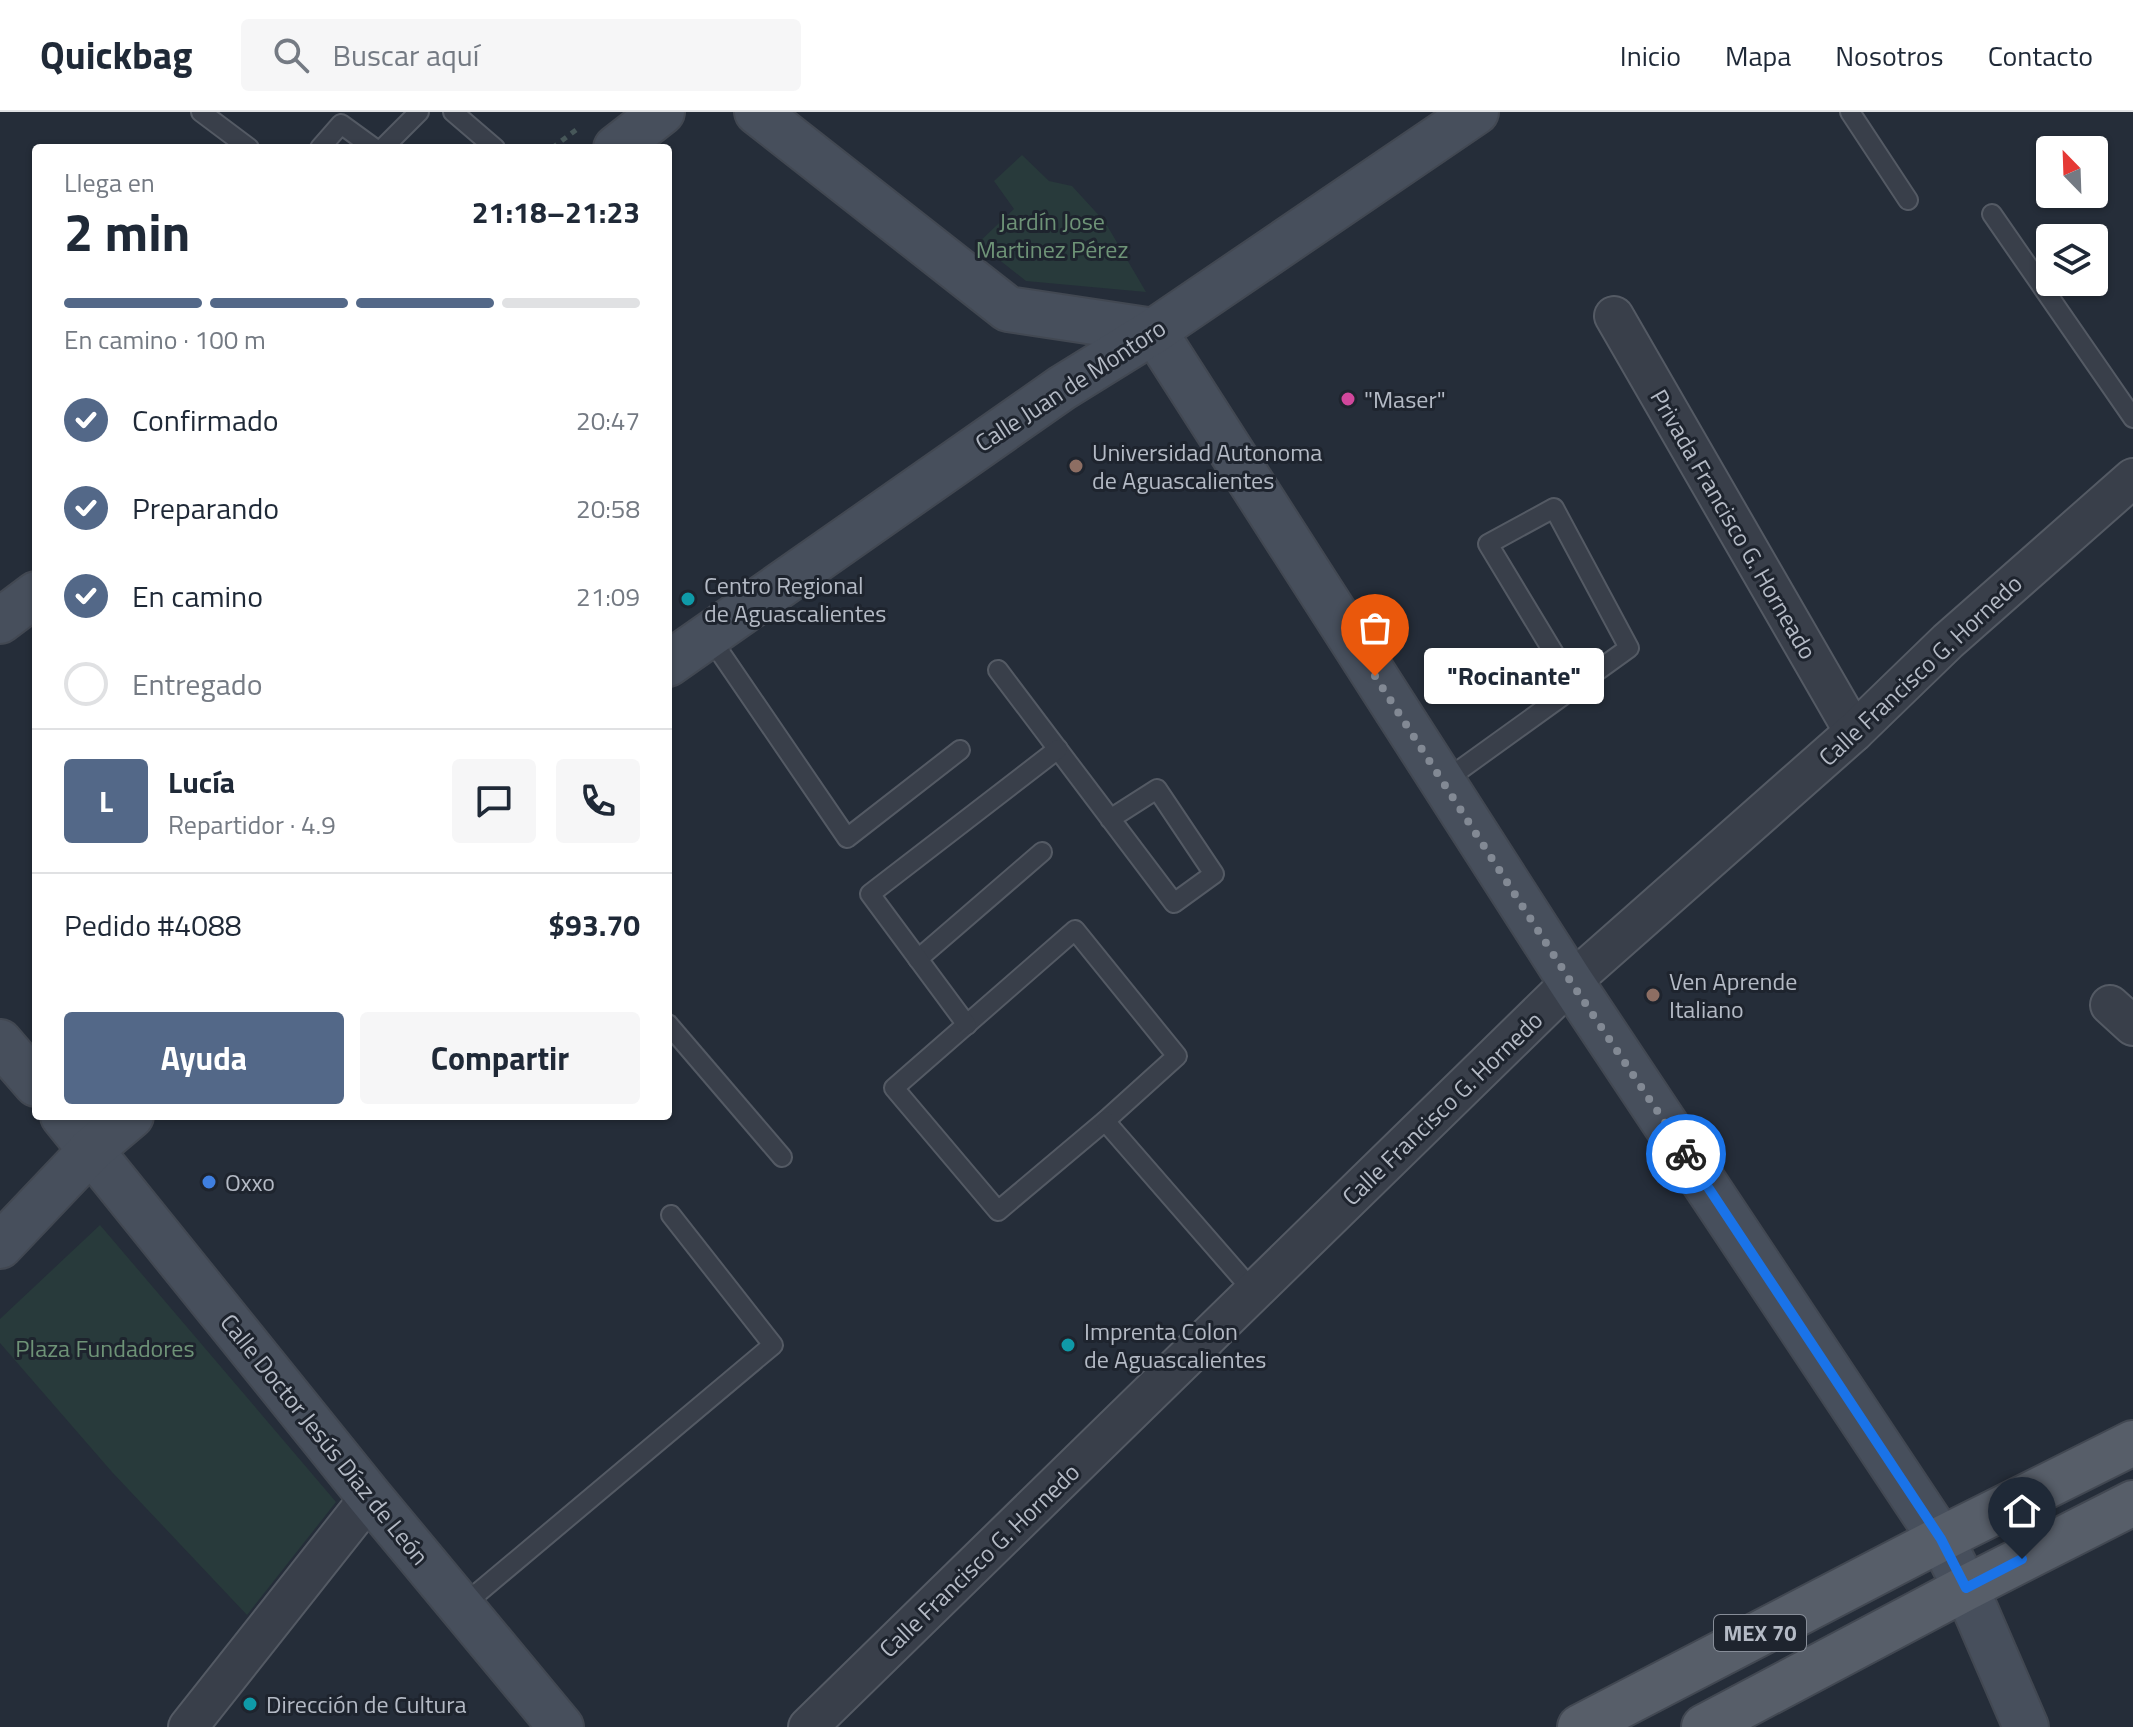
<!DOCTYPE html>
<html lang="es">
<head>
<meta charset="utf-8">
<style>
  body { margin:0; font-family:"Titillium Web",sans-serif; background:#f6f6f7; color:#1f2937; height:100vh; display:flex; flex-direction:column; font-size:30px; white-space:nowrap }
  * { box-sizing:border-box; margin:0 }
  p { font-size:26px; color:#747a83 }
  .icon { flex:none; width:44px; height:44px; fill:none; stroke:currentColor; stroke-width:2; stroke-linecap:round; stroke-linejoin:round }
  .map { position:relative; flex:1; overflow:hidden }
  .panel { position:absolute; left:32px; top:32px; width:640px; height:976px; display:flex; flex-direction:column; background:#fff; border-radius:8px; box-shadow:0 2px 6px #0004 }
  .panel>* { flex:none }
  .needle { width:52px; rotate:337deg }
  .tools { position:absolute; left:2036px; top:24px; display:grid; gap:16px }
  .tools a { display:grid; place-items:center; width:72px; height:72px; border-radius:8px; background:#fff; box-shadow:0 2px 6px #0004; font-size:40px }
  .pin { position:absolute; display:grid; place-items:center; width:68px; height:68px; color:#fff; margin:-82px -34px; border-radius:50% 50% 50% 0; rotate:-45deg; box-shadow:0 0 8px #0007 }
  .pin .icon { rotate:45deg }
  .courier { position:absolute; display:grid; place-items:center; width:80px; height:80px; margin:-40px; border:6px solid #1a73e8; border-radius:50%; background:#fff; color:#222; box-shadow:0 2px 10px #0007 }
  .bubble { position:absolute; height:56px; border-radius:8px; background:#fff; box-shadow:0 2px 6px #0004; font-size:26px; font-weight:700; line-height:56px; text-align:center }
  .overview em { font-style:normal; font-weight:700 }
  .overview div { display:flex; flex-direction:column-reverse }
  .overview { display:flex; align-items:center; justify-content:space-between; height:136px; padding:0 32px }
  h1 { font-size:52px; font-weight:700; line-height:60px }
  .bar { display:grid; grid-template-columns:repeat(4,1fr); gap:12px 8px; align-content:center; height:96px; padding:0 32px }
  .bar i { height:10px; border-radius:6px; background:#e0e1e3 }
  .bar .selected { background:#536888 }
  .bar p { grid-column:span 4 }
  .line { display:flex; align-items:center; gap:20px; padding:0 32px; border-top:2px solid #e0e1e3 }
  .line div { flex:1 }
  .round { display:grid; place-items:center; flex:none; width:84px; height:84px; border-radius:8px; background:#f6f6f7 }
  ol { padding:0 32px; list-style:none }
  li { display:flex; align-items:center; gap:24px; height:88px }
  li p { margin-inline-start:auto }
  li .icon { padding:8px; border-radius:50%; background:#536888; color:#fff; stroke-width:4 }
  li:last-child { color:#747a83 }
  li i { width:44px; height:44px; border:4px solid #e0e1e3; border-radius:50% }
  .primary-button { display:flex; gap:16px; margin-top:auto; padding:16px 32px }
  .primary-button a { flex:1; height:92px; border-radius:8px; background:#536888; color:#fff; font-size:32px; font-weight:700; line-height:92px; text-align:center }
  .primary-button a+a { background:#f6f6f7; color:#1f2937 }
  header { display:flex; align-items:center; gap:48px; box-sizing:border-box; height:112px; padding:0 40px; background:#fff; border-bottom:2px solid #e0e1e3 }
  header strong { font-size:38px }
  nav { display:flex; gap:44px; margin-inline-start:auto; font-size:28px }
  .search { width:560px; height:72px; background:#f6f6f7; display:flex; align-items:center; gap:20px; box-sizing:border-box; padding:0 28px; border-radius:8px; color:#747a83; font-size:30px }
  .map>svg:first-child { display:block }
  .green { fill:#283a3b }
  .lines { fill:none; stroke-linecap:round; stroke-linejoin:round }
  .lane-casing { stroke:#545a64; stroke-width:22 }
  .street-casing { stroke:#545a64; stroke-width:42 }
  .secondary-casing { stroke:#424852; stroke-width:48 }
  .primary-casing { stroke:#424852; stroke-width:48 }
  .path { stroke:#475759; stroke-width:5; stroke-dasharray:6 6; stroke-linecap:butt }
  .lane { stroke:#393f4a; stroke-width:18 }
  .street { stroke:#393f4a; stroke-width:38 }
  .secondary { stroke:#474f5c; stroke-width:44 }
  .primary { stroke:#575e69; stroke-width:44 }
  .done { stroke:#828994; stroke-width:8; stroke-dasharray:0 14.4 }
  .route { stroke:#1a73e8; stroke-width:10 }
  .hotel-dot { fill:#d1479c; stroke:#1e242e; stroke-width:3 }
  .education-dot { fill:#8d6e63; stroke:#1e242e; stroke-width:3 }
  .culture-dot { fill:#0f9aa8; stroke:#1e242e; stroke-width:3 }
  .shop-dot { fill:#3f7fe0; stroke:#1e242e; stroke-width:3 }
  .labels { text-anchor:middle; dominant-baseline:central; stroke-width:6; stroke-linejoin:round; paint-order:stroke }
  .shield { fill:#1e242e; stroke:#878d98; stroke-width:2 }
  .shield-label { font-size:22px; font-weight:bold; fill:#b4bac5 }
  .park-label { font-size:24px; fill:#6e9377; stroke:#1e242e }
  .street-label { font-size:24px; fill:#b4bac5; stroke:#1e242e }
  .poi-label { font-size:24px; fill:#b4bac5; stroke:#1e242e; text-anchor:start }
</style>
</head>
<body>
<header>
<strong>Quickbag</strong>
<div class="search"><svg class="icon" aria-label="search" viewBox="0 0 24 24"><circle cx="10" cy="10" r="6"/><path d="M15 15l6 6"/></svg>Buscar aquí</div>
<nav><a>Inicio</a><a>Mapa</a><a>Nosotros</a><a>Contacto</a></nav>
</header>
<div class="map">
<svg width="2133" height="1615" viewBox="0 0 2133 1615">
  <rect width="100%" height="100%" fill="#252d39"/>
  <g class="green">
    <polygon points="1022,43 1049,69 1072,74 1105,110 1146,180 1026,169 978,131 1014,97 994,69"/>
    <polygon points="100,1113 336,1390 247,1503 112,1360 0,1231 0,1207"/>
  </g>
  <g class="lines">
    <defs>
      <g id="lane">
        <polyline points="201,0 249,36"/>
        <polyline points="453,0 495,36"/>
        <polyline points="1850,0 1908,88"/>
        <polyline points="320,36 341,12 374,36"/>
        <polyline points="383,36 419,0"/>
        <polyline points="1992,102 2133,306"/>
        <polyline points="709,524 847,726 960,638"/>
        <path d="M 998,558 C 1057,636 1115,713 1174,791 L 1214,762 L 1157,677 L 1110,707"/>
        <polyline points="1443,670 1629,536 1554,396 1488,432 1575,576"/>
        <polygon points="1075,818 1177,944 1105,1009 998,1099 894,976"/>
        <polyline points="918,847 1042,740"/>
        <polyline points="668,912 782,1045"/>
        <polyline points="967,913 870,782 1058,637"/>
        <polyline points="1105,1009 1254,1180"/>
        <polyline points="461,1495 773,1233 671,1103"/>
      </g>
      <g id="street">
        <polyline points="1614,204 1854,620"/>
        <polyline points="2110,893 2133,914"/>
        <polyline points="188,1615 370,1385"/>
        <polyline points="808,1615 1571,870 1854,620 1948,529 2133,366"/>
      </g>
      <g id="secondary">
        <polyline points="757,0 1008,197 1154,219 1571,870 1941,1427 1966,1476 2026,1615"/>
        <polyline points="616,36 662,0"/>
        <polyline points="0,509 36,482"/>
        <polyline points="668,552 1062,276 1154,219 1476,0"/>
        <polyline points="0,930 36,972"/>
        <polyline points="63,1004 370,1385 561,1615"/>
        <polyline points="0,1134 92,1037 131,1004"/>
      </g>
      <g id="primary">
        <polyline points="1580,1615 1941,1427 2133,1331"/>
        <polyline points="1704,1615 1966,1476 2133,1391"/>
      </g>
    </defs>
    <use href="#lane" class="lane-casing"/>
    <use href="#street" class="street-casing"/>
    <use href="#secondary" class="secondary-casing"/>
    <use href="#primary" class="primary-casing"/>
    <polyline class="path" points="552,36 580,15"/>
    <use href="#lane" class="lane"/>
    <use href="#street" class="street"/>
    <use href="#secondary" class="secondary"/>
    <use href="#primary" class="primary"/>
  </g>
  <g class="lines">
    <polyline class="done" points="1375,564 1571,870 1686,1042"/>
    <polyline class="route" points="1686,1042 1941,1427 1966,1476 2022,1447"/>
  </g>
  <circle class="hotel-dot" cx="1348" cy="287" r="8"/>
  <g class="education-dot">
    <circle cx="1076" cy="354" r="8"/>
    <circle cx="1653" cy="883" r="8"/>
  </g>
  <g class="culture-dot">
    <circle cx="688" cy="487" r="8"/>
    <circle cx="1068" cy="1233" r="8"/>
    <circle cx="250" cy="1592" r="8"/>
  </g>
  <circle class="shop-dot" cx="209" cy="1070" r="8"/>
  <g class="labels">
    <rect class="shield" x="1714" y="1503" width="92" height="36" rx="6"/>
    <g class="shield-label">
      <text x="1760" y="1521">MEX 70</text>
    </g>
    <g class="park-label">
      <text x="1052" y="109">Jardín Jose<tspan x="1052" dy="28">Martinez Pérez</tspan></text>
      <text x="105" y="1236">Plaza Fundadores</text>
    </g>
    <g class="street-label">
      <text transform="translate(1070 273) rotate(-33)">Calle Juan de Montoro</text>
      <text transform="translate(1734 412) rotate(60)">Privada Francisco G. Horneado</text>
      <text transform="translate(1920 558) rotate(-43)">Calle Francisco G. Hornedo</text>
      <text transform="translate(1442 996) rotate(-44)">Calle Francisco G. Hornedo</text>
      <text transform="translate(325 1327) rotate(51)">Calle Doctor Jesús Díaz de León</text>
      <text transform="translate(979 1448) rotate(-44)">Calle Francisco G. Hornedo</text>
    </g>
    <g class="poi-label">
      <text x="1364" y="287">"Maser"</text>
      <text x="1092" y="340">Universidad Autonoma<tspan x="1092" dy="28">de Aguascalientes</tspan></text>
      <text x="704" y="473">Centro Regional<tspan x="704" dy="28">de Aguascalientes</tspan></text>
      <text x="1669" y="869">Ven Aprende<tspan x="1669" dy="28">Italiano</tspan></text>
      <text x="225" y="1070">Oxxo</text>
      <text x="1084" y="1219">Imprenta Colon<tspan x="1084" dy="28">de Aguascalientes</tspan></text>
      <text x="266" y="1592">Dirección de Cultura</text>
    </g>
  </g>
</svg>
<div class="tools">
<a><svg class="needle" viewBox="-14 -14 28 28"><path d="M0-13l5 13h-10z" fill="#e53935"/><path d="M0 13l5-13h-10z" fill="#747a83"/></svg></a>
<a><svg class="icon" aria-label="layers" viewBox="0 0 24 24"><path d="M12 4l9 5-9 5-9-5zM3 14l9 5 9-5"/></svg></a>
</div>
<div class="pin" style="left:1375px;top:564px;background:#ea580c"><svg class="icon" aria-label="bag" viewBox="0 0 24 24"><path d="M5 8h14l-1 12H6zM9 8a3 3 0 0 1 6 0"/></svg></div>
<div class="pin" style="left:2022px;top:1447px;background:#1f2937"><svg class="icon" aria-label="home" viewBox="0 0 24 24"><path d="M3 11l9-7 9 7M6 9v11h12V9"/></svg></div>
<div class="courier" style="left:1686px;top:1042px"><svg class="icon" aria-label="bike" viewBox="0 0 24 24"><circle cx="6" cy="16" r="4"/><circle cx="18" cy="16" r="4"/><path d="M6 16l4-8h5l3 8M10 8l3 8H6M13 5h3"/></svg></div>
<div class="bubble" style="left:1424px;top:536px;width:180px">&quot;Rocinante&quot;</div>
<section class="panel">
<div class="overview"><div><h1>2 min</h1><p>Llega en</p></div><em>21:18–21:23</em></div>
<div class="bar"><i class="selected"></i><i class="selected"></i><i class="selected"></i><i></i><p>En camino · 100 m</p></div>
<ol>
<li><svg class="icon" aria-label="check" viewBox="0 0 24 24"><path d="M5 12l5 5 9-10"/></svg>Confirmado<p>20:47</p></li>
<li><svg class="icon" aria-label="check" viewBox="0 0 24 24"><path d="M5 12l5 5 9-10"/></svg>Preparando<p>20:58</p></li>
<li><svg class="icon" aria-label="check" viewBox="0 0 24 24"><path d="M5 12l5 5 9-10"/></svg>En camino<p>21:09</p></li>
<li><i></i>Entregado</li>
</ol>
<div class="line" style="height:144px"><b class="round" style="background:#536888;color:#fff">L</b><div><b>Lucía</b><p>Repartidor · 4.9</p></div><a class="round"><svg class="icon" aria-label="chat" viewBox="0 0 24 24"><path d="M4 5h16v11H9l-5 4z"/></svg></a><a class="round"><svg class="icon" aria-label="phone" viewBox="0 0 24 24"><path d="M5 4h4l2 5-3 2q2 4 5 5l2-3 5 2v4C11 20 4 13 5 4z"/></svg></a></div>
<div class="line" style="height:104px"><div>Pedido #4088</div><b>$93.70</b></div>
<div class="primary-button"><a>Ayuda</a><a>Compartir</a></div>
</section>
</div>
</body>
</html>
